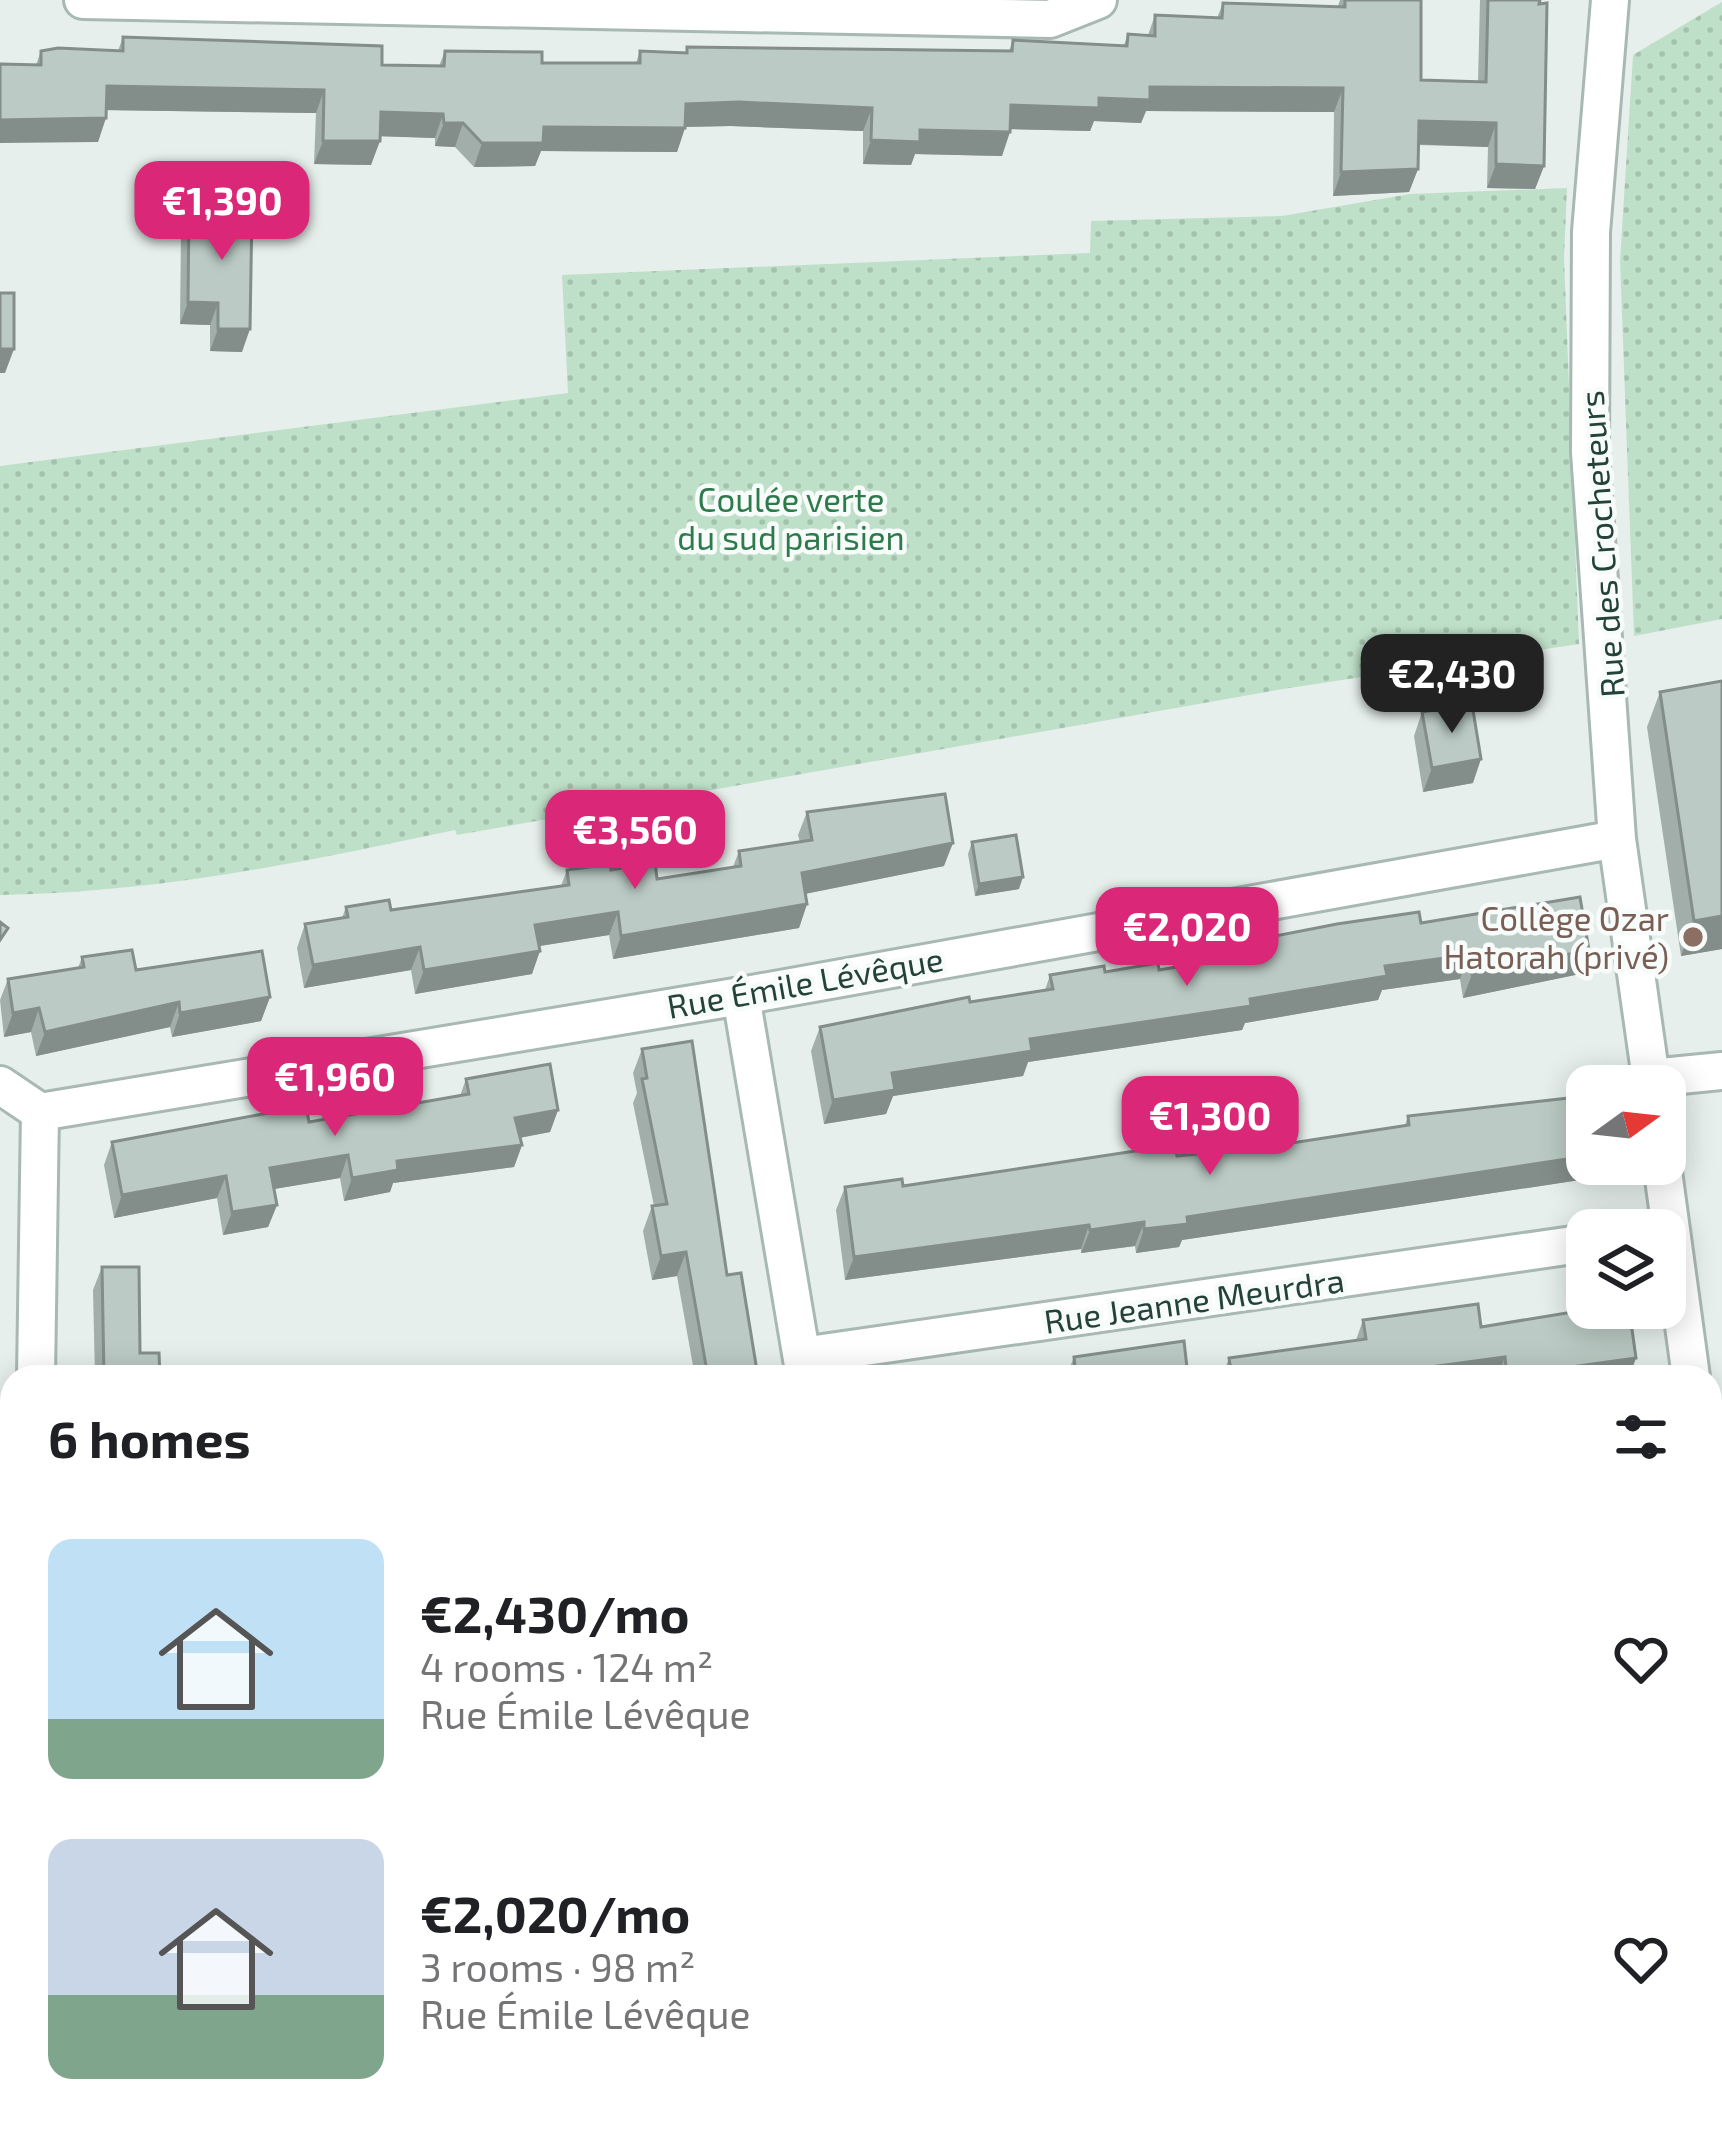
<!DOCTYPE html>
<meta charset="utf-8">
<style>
:root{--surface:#fff;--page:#f2f2f2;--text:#202124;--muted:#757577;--accent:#db2777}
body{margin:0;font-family:"Exo 2",sans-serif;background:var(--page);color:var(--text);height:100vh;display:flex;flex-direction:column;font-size:45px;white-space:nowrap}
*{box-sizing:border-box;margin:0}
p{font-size:39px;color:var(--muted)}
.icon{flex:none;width:66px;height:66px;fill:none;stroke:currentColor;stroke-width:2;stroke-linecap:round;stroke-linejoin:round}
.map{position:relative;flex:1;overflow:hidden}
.side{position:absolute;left:0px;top:1365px;width:1722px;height:771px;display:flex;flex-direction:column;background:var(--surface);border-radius:36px 36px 0 0;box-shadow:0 6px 30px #0003}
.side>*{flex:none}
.needle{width:78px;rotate:75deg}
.fabs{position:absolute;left:1566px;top:1065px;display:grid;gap:24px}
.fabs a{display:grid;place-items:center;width:120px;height:120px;border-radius:24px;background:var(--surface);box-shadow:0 6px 30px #0003;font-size:60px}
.price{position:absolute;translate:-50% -102px;padding:0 27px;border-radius:24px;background:var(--accent);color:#fff;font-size:39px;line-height:78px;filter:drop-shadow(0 3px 6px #0008)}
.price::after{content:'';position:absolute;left:50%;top:72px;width:36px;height:27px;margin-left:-18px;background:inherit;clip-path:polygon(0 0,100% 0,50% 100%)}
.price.active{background:#222;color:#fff}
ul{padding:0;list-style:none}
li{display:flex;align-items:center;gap:36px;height:300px;padding:0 48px}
li span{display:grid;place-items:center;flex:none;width:336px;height:240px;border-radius:24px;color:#555}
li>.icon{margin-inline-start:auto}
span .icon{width:144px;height:144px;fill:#fffc;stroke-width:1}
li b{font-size:51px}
h2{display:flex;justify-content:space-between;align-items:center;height:144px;padding:0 48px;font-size:51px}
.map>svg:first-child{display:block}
</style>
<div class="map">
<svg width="1722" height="2135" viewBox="0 0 1722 2135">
<defs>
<pattern id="cemetery-stones" width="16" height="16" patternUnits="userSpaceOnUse" patternTransform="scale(3)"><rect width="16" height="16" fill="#bfe0c8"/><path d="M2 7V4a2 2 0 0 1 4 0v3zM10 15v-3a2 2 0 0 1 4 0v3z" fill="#a4c1ad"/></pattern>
<pattern id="park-dots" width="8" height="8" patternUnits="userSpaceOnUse" patternTransform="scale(3)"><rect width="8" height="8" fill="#bfe0c8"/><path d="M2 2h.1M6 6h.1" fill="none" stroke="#a4c1ad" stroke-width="1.8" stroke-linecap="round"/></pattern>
</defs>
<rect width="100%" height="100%" fill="#e6efeb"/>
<path fill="url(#cemetery-stones)" d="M1061,2124h255l13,11h-278z"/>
<path fill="url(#park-dots)" d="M1722,2v617l-88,17 -14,-375 13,-206z
M1567,188l-3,69 15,387 -296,45 -826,146 -2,-5c-151,32 -300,63 -455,65v-429l568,-73 -6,-118 528,-22 1,-32 191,-5 128,-22z"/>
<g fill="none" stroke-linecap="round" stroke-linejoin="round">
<defs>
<path id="minor" d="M83,0l967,19 48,-19
M1610,0l-19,232 -1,220 27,387 35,247
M741,996l64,381
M1651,1078l71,-7
M0,1085l40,27 701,-116 876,-157
M1662,1164l29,213
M802,1356l785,-113
M36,1377l4,-265
M1710,1519l12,89
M0,1669l12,-2
M0,1738l12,-28
M1287,2124l13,11
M1379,2124l14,11
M1127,2125l12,10
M531,2135l10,-11"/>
</defs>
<use href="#minor" stroke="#a8b8b2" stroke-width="42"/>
<use href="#minor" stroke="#fff" stroke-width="36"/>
</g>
<path fill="#a1aea9" d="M1340,0h81v80l57,2 2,-82h60l4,166 -9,23 -48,-1 1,-41 -70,-2v24l-9,23 -76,4 1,-84 -188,-1 -5,12 -47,-2 -4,10 -80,-2 -8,27 -87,-2 -4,11 -48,-1v-33l-132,-5 -46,1 -8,25 -136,-1 -6,15 -61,1 -19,-20 -20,-1v-8l-55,-2 -9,29 -57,-1 2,-51 -209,-3 -9,32 -62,-77 5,-14h77l5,-14 259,28 57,1 6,-15 97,12h94l4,-12 45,2 2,-6 322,4 4,-11 111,5 4,-11 20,1 7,-20 62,3 6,-15 115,3z
M189,208l53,144 -32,-1v-26l-30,-1 1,-93z
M1660,692l62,257 -41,7 -34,-229z
M1422,712l51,71 -50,9 -9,-56z
M807,812l137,54 -139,28 2,10 -8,24 -186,31 -4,-24 -70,11 -7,28 -117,20 -4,-24 -107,18 -7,-40 8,-24 37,-6 4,-11 45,3 170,-24 6,-16h44l46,9 76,-12 6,-16 61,-9 -2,-7z
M972,842l47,47 -44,7 -7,-42z
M1421,923l168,27 -9,24 -117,24 -3,-19 -78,11 -4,10 -133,23 -3,7 -214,32 -5,14 -130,20 -7,18 -62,10 -13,-73 9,-24 225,-37 5,-15 109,-5 75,-12 5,-15z
M82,957l54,13 134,27 -9,24 -89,16 -2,-10 -134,29 -5,-24 -27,5 -4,-37 8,-21 70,-11z
M642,1049l85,226 31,102h-63l-18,-101 -25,4 -9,-49 9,-25h2l-21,-103 4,-10 -4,-20z
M466,1079l92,31 -8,22 -30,6 2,7 -8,22 -121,16 -3,9 -46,9 -4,-23 -66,11 3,16 -9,22 -45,8 -6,-37 -103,20 -10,-53 8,-23 197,-20 151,-26z
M1408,1116l179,48h23l-4,12 -424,64 -3,7 -43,6 -1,-7 -54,7v-4l-236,31 -9,-70 9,-23 58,-1 369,-40 133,-21z
M102,1267l38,86 20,24h-65l-2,-87z
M1363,1320l118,7 155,31 -7,19h-407l7,-19 127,-18z
M1074,1357l114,20h-122z
M12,1879v169l-2,-1 -10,21v-135l3,-7 -3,-1v-32z
M1718,2104l4,31h-64l-7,-1v-6l-18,2 -1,-6h78z
M1485,2124h56l1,11h-55z"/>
<path fill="#838d89" d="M107,86l217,4 -8,23 -217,-3z
M1150,87l193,1 -9,24 -188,-1 -5,12 -47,-2 -4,10 -88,-2 9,-24 88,-7z
M739,102l133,6 -9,23 -132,-5 -53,1 8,-23z
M381,112l62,2 -8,24 -63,-2z
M106,118l-8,24 -98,1v-23z
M1419,121l77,2 -8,24 -78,-3z
M444,123h19l-8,24 -20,-1z
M544,127l141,1 -8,24 -136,-1 -6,15 -61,1 8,-24z
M920,130l90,2 -8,24 -87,-2 -4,11 -48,-1 8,-24z
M323,141h57l-9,24 -57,-1z
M1496,164l48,2 -9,23 -48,-1z
M1418,169l-9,23 -76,4 8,-24z
M188,302l30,1 -8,22 -30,-1z
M218,329h32l-8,23 -32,-1z
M0,349h14l-9,24h-5z
M1481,759l-8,24 -50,9 9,-24z
M953,843l-9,23 -150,30 8,-23z
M1023,877l-4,12 -44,7 4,-12z
M807,904l-8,24 -186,31 8,-23z
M618,912l-9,23 -82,13 8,-23z
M1722,916v33l-41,7 13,-35z
M420,947l-9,23 -107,18 9,-23z
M1589,950l-9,24 -117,24 9,-24z
M540,951l-8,23 -117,20 9,-24z
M1468,955l-8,24 -78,11 -4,10 -133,23 -3,7 -214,32 -5,14 -130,20 -7,18 -62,10 9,-24 59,-27 138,-34 220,-40 135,-33z
M270,997l-9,24 -89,16 8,-24z
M179,1002l-9,25 -134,29 9,-24z
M39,1008l-8,24 -27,5 9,-24z
M558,1110l-8,22 -43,8 8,-22z
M522,1145l-8,22 -121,16 -3,9 -46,9 8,-23 45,-17z
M348,1155l-8,23 -78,13 8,-23z
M1587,1156v8h23l-4,12 -424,64 -3,7 -43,6 8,-24 43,-12z
M226,1176l-9,22 -103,20 8,-23z
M277,1205l-9,22 -45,8 9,-23z
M1144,1222l-9,24 -54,7 9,-23z
M1089,1225l-8,24 -236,31 9,-23z
M686,1252l-9,24 -25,4 9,-24z
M1505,1357l-8,20h-71l4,-10z
M1636,1358l-7,19h-83l3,-7z
M1715,2081h7v23l-12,1z
M447,2124h11l-9,11h-11z
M683,2124h11l-9,11h-11z
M1635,2124h18l-2,4 -18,2z
M1655,2124h6l-4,9 -6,1z"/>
<path fill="#bbcac4" stroke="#838d89" stroke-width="3" d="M1345,0h76v80l65,2 2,-82h52l-1,4 8,-1 -3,163 -48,-2v-41l-77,-2 -1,48 -77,3 2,-84 -193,-1v13l-51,-2v10l-88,-3 -1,27 -90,-2v12l-49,-2 1,-32 -133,-6 -53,2 -1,24 -141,-1 -1,16h-61l-19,-20h-19l-1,-9 -62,-2 -1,29h-57l1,-51 -217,-4 -1,32 -106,2v-56l41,1v-14l17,-3 65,3v-14l259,9v19l62,1 1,-15 97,1v11h98v-12l47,2v-6l325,4 1,-11 114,6 1,-12 27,2v-21l67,3 1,-15 122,4z
M189,208l63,2 -2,119h-32v-26l-30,-1z
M0,293h14v56h-14z
M1722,681v235l-28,5 -34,-229z
M1472,704l9,55 -49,9 -10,-56z
M945,794l8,49 -151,30 5,31 -186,32 -3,-24 -83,13 5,26 -116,19 -4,-23 -107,18 -8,-41 43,-7 -2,-10 43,-7 2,10 178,-25 -2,-15 43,-6 1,6 44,-8 2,17 84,-13 -2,-15 73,-11 -5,-28z
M1016,835l7,42 -44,7 -7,-42z
M1580,897l9,53 -117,24 -4,-19 -83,11 2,10 -137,23 1,7 -221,33 2,12 -140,22 3,17 -62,10 -13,-73 149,-30 1,5 83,-13 -3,-14 54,-9 1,6 53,-9 1,7 83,-14 -3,-13 98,-19 82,-12 2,11z
M0,922l8,6 -8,12z
M132,950l4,20 126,-19 8,46 -90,16 -1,-11 -134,30 -6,-24 -26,5 -5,-34 76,-12 -2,-10z
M692,1041l35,234 14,-2 17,104h-50l-22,-125 -25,4 -9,-50 15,-2 -25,-125 5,-1 -5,-29z
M550,1064l8,46 -43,8 7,27 -125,16 1,9 -46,8 -4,-23 -78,13 7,37 -45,7 -6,-36 -104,19 -10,-53 194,-36 3,16 160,-28 -3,-15z
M1587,1096v60l-400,61 1,7 -44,5v-7l-54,8 -1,-5 -235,32 -9,-70 57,-8 1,7 272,-41 2,11 95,-10 137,-21 -1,-9z
M102,1267h37l1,86h19l1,24h-56z
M1478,1304l3,23 116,-19h32l7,50 -87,12 1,7h-43l-2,-20 -75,10 1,10h-199l-3,-19 137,-19 -3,-19z
M1184,1341l4,36h-112l-2,-20z
M12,1879v24l-12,-5v-5z
M12,1906v131l-12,27v-131z
M1720,1949l2,17v115h-7l7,54h-52l-2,-11h42v-174z
M376,2124h71l-9,11h-72z
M612,2124h71l-9,11h-71z
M1496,2124h45l1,11h-44z"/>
<circle fill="#8d6e63" stroke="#f7fbf9" stroke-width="4.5" cx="1693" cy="937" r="12"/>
<g text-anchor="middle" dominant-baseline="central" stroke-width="9" stroke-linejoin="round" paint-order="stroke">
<g font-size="33" fill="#2d7a4b" stroke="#f7fbf9">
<text x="791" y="499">Coulée verte<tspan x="791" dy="38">du sud parisien</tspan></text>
</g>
<g font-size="33" fill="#24423a" stroke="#f7fbf9">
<text transform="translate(1601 544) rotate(-94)">Rue des Crocheteurs</text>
<text transform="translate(805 982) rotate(-10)">Rue Émile Lévêque</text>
<text transform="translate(1194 1300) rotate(-8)">Rue Jeanne Meurdra</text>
</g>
<g font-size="33" fill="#785e54" stroke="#f7fbf9" text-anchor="end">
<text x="1669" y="918">Collège Ozar<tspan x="1669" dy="38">Hatorah (privé)</tspan></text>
</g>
</g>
</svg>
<div class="fabs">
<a><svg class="needle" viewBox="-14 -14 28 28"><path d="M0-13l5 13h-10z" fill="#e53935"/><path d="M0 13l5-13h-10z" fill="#757577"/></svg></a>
<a><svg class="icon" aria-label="layers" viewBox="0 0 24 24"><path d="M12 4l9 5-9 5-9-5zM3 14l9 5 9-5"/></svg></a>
</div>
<b class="price" style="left:222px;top:263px">€1,390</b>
<b class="price active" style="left:1452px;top:736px">€2,430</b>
<b class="price" style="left:635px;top:892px">€3,560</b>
<b class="price" style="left:1187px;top:989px">€2,020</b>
<b class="price" style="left:335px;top:1139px">€1,960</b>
<b class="price" style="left:1210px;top:1178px">€1,300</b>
<section class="side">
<h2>6 homes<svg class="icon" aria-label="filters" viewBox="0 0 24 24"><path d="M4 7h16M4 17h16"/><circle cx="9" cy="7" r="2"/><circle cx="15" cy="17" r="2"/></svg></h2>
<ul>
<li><span style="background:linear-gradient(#bfe0f5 75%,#7fa58c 0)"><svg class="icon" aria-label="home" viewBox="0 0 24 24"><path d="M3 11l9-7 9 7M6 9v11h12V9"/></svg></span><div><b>€2,430/mo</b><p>4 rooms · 124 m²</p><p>Rue Émile Lévêque</p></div><svg class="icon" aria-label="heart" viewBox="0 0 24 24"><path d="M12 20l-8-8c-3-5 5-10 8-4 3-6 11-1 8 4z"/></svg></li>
<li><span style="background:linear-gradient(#c9d6e8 65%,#7fa58c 0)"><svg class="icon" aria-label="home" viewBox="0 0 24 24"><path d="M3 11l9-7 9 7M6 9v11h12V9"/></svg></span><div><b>€2,020/mo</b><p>3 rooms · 98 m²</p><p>Rue Émile Lévêque</p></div><svg class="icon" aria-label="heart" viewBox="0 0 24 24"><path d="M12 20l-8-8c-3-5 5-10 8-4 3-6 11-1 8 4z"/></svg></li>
</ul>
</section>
</div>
